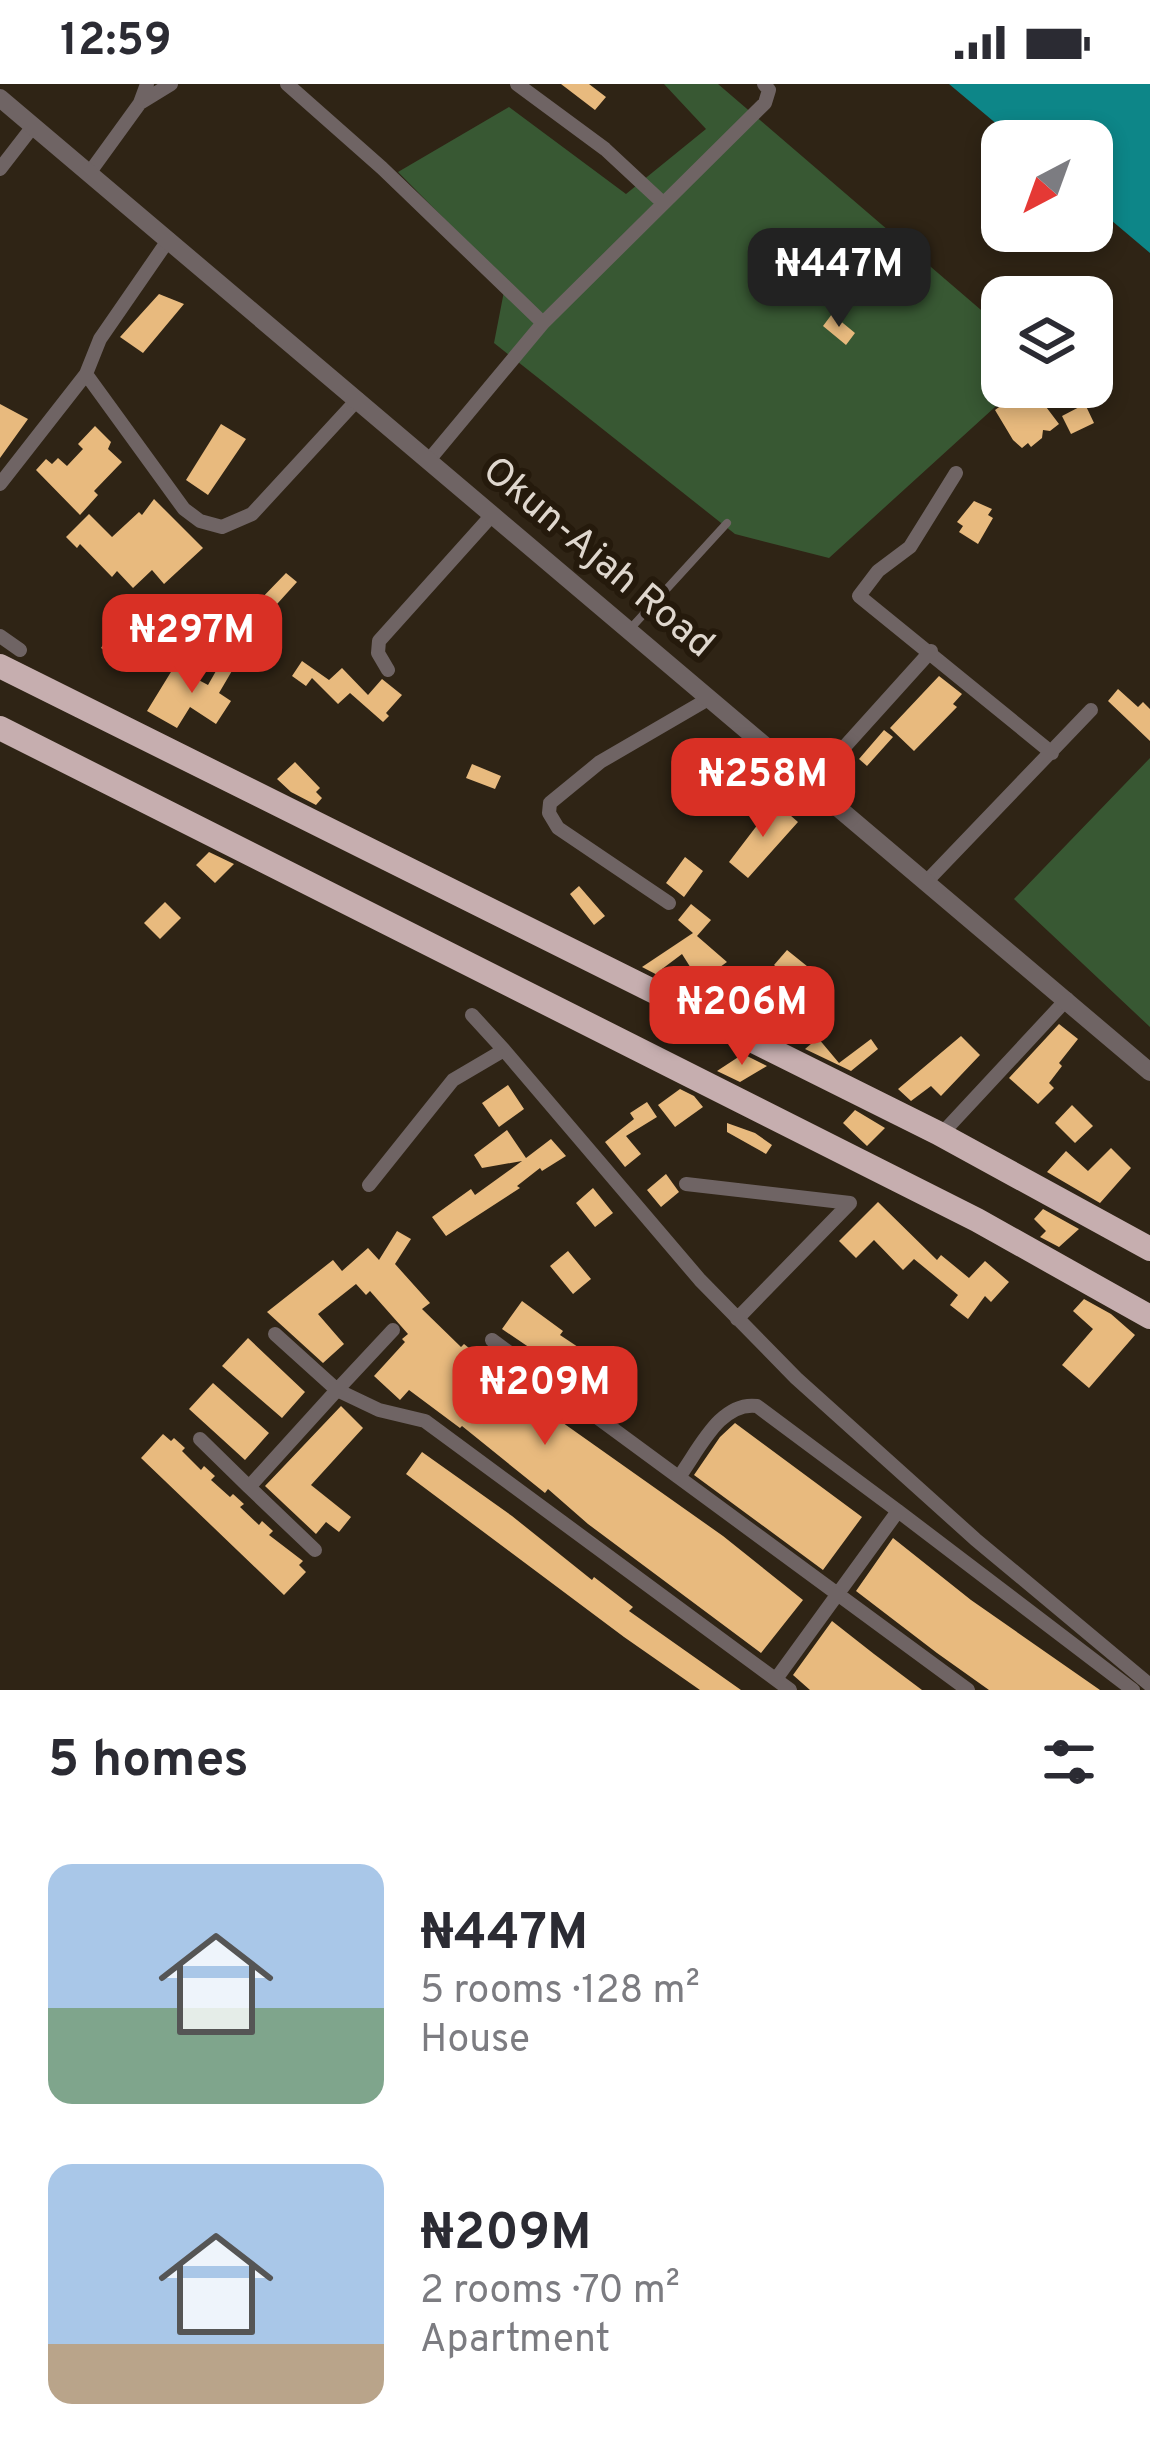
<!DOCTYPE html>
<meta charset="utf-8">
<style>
:root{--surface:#fff;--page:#f2f2f3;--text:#2b2b33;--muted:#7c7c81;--accent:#d93025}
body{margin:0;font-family:Overpass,sans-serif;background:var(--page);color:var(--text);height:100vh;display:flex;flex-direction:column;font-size:45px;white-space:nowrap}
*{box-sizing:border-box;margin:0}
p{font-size:39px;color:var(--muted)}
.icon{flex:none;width:66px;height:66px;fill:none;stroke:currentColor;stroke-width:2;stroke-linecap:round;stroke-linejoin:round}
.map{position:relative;height:1606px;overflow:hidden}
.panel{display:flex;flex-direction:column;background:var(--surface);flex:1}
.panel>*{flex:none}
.needle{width:78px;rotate:221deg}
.fabs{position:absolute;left:981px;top:36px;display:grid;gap:24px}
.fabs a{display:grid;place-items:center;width:132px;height:132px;border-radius:24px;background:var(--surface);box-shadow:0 6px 18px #0003;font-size:60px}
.price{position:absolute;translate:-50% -102px;padding:0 27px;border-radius:24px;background:var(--accent);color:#fff;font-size:39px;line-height:78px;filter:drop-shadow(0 3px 6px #0008)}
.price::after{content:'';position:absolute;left:50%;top:72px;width:36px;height:27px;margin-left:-18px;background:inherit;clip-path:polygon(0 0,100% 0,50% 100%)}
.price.selected{background:#222;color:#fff}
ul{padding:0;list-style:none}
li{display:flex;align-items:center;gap:36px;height:300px;padding:0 48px}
li span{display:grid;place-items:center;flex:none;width:336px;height:240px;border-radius:24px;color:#555}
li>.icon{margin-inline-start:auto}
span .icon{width:144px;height:144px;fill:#fffc;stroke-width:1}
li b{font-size:51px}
h2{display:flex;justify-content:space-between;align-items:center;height:144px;padding:0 48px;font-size:51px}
.status{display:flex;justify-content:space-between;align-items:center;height:84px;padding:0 60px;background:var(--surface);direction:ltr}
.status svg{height:33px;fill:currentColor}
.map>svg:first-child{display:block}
</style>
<div class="status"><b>12:59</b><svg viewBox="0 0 49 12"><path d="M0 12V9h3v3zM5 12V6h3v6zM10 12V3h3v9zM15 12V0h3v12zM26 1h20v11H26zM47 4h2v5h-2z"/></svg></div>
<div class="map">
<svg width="1150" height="1606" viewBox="0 0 1150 1606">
<rect width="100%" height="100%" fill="#2f2415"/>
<path fill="#385833" d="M664,0h54l284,244v59h15l-188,171 -94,-24 -241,-191 12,-62 -108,-109 111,-65 117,87 80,-65z
M1150,674v269l-136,-128z"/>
<path fill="#0d8688" d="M949,0h201v169l-58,-49v-63h-75z"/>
<path fill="#e8ba7e" d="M561,0h28l17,13 -11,13z
M159,210l25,10 -41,49 -23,-16z
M832,230l23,19 -9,12 -23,-19z
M1012,303h8l4,5 7,-5 28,37 -9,7 -7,-1 -1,8 -11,9 -3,-4 -6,5 -9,-8 -18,-30 7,-5 -5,-6z
M0,320l28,15 -28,39z
M1085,320l9,19 -23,11 -9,-18z
M221,340l25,15 -38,56 -22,-15z
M95,342l16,16 -3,7 14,13 -28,29 4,4 -18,20 -44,-45 10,-11 6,5 6,-6 9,8 16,-17 -5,-5z
M154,415l49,49 -39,36 -12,-14 -19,18 -16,-17 -5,6 -32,-33 -3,4 -11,-11 23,-23 23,23 27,-25 3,3z
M974,417l18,8 -4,6 5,3 -15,26 -19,-12 4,-6 -6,-4z
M286,489l11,9 -29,32 -11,-11z
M137,510l27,20 -10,15 -11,-8 -23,38 -19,-11z
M224,573l12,7 -17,29 12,8 -15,23 -26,-17 -13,21 -30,-17 27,-44 34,18z
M302,577l27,19 13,-12 26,27 14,-16 20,16 -16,18 3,3 -6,6 -33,-29 -12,11 -26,-26 -6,8 -14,-10z
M939,592l23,18 -9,10 4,3 -43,44 -24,-23z
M1118,605l20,18 5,-5 7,7v32l-42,-40z
M884,646l9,7 -26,29 -8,-7z
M295,678l25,26 -4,4 6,6 -6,7 -25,-13 -14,-13z
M472,680l29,12 -6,13 -29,-11z
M775,718l23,20 -50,56 -19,-16z
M209,768l25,12 -19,19 -19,-18z
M685,773l18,14 -19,26 -18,-14z
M579,802l26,30 -11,9 -24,-31z
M165,818l16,16 -21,21 -16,-16z
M691,820l20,16 -14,16 30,26 -39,28 -12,-6 18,-11 -12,-19 -20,15 7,12 -27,-14 51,-34 -15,-13z
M787,866l41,33 -13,15 -41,-33z
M1059,940l19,15 -19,24 3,3 -13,17 5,5 -16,16 -29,-26z
M961,952l19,19 -39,41 -10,-10 -20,15 -13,-12z
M818,954l21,25 32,-24 7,10 -27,22 -46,-22z
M743,970l24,12 -27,16 -23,-11z
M508,1001l16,24 -25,18 -17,-24z
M680,1005l14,7 9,11 -28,20 -17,-22z
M647,1018l10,15 -31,19 15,18 -16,13 -20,-25 29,-23 -4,-6z
M1072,1021l21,21 -18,17 -20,-20z
M855,1026l30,18 -18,18 -24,-23z
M727,1039l28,10 17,12 -6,9 -39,-22z
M507,1046l19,28 25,-19 15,17 -24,15 -2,-3 -23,18 3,2 -74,48 -14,-19 39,-28 4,6 47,-34 -40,7 -8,-13z
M1111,1064l20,20 -31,35 -53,-31 19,-21 22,20z
M666,1090l13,18 -18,15 -14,-17z
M593,1104l20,25 -18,14 -19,-24z
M878,1118l59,58 4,-5 28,23 16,-17 24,21 -18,20 -6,-6 -17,23 -18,-14 8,-10 -44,-36 -11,11 -29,-30 -18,18 -17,-17z
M1043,1125l36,20 -20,18 -19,-10 6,-6 -12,-12z
M397,1147l14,8 -16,25 35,39 -8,6 39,38 3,-3 85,69 174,123 80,64 -42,53 -173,-129 -40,-35 -3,4 -83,-67 -2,2 -51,-38 -9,10 -26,-24 31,-34 -3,-3 6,-5 -38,-43 -4,4 -10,-11 -38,30 26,30 -21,19 -56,-51 66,-52 9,11 26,-23 11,12z
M568,1167l23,28 -18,15 -23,-28z
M1084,1215l27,15 24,21 -46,53 -27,-23 31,-36 -20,-18z
M522,1217l41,30 -3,4 45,30 -16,23 -87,-59z
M248,1254l57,54 -23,26 -60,-52z
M213,1299l56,50 -24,27 -56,-51z
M341,1322l22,22 -52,57 40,32 -12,15 -13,-10 -10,12 -51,-48z
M735,1339l127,94 -39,53 -129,-95 26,-38z
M163,1350l8,7 3,-3 11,10 -3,3 19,19 3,-4 11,10 -4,4 19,17 3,-3 11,10 -4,3 19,18 3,-4 11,10 -4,4 34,26 -4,4 7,7 -22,23 -143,-137z
M422,1368l90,64 80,64 2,-3 39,30 -4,4 112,79h-41l-76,-53 -218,-163z
M893,1454l78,62 129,90h-111l-52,-37 -81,-62z
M832,1537l42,33 48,36h-112l-17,-15z"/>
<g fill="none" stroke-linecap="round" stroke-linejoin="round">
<path stroke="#6f6464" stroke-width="8" d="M630,545l97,-106"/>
<path stroke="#6f6464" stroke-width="14" d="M287,0l95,84 161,155
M517,0l88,65 58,54
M140,19l31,-19
M0,85l34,-44
M90,88l50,-69 7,-19
M86,290l98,135 16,12 22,6 30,-13 106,-115
M429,376l114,-137 222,-220 4,-13 -5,-6
M956,389l-46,74 -32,24 -19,25 193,157
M0,400l86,-110 14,-35 69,-100
M0,552l20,14
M388,586l-10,-17 1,-12 114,-127
M811,700l120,-133
M926,798l165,-172
M669,819l-111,-75 -9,-15 1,-10 50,-41 110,-64
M472,931l32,35
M948,1043l119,-128
M686,1100l164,19
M369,1101l84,-105 51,-30 196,230 96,98 179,161 175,146
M737,1235l113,-116
M275,1250l62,56 56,-60
M492,1256l476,350
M200,1355l49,48
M679,1393c20,-27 41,-76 78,-71l141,105
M315,1466l-66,-63 88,-97 42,20 46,11 365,269
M776,1595l122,-168 235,179"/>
<path stroke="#6f6464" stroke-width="18" d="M0,14l1150,974"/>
<path stroke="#c6aeaf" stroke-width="24" d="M0,582l938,467 212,116
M0,644l977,492 173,97"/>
</g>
<g text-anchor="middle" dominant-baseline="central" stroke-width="12" stroke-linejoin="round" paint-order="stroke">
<g font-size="39" fill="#dfd7ce" stroke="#251a0c">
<text transform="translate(597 475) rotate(40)">Okun-Ajah Road</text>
</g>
</g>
</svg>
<div class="fabs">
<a><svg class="needle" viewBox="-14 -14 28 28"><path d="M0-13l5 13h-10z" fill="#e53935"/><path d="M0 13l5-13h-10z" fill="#7c7c81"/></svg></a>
<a><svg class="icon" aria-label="layers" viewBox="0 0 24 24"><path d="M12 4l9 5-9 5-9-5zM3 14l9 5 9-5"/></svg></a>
</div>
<b class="price selected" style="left:839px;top:246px">₦447M</b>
<b class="price" style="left:192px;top:612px">₦297M</b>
<b class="price" style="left:763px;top:756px">₦258M</b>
<b class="price" style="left:742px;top:984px">₦206M</b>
<b class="price" style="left:545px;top:1364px">₦209M</b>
</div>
<section class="panel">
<h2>5 homes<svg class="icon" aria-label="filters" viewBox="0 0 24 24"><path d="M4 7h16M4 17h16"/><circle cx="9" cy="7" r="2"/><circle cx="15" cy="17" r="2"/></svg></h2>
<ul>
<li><span style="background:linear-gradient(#a9c7e8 60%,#7fa58c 0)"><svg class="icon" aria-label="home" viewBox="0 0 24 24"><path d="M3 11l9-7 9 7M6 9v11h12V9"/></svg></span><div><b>₦447M</b><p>5 rooms · 128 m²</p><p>House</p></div></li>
<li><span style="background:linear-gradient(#a9c7e8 75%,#b9a48a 0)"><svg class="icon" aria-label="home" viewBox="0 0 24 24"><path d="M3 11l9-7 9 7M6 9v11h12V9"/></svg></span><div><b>₦209M</b><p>2 rooms · 70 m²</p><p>Apartment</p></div></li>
</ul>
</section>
